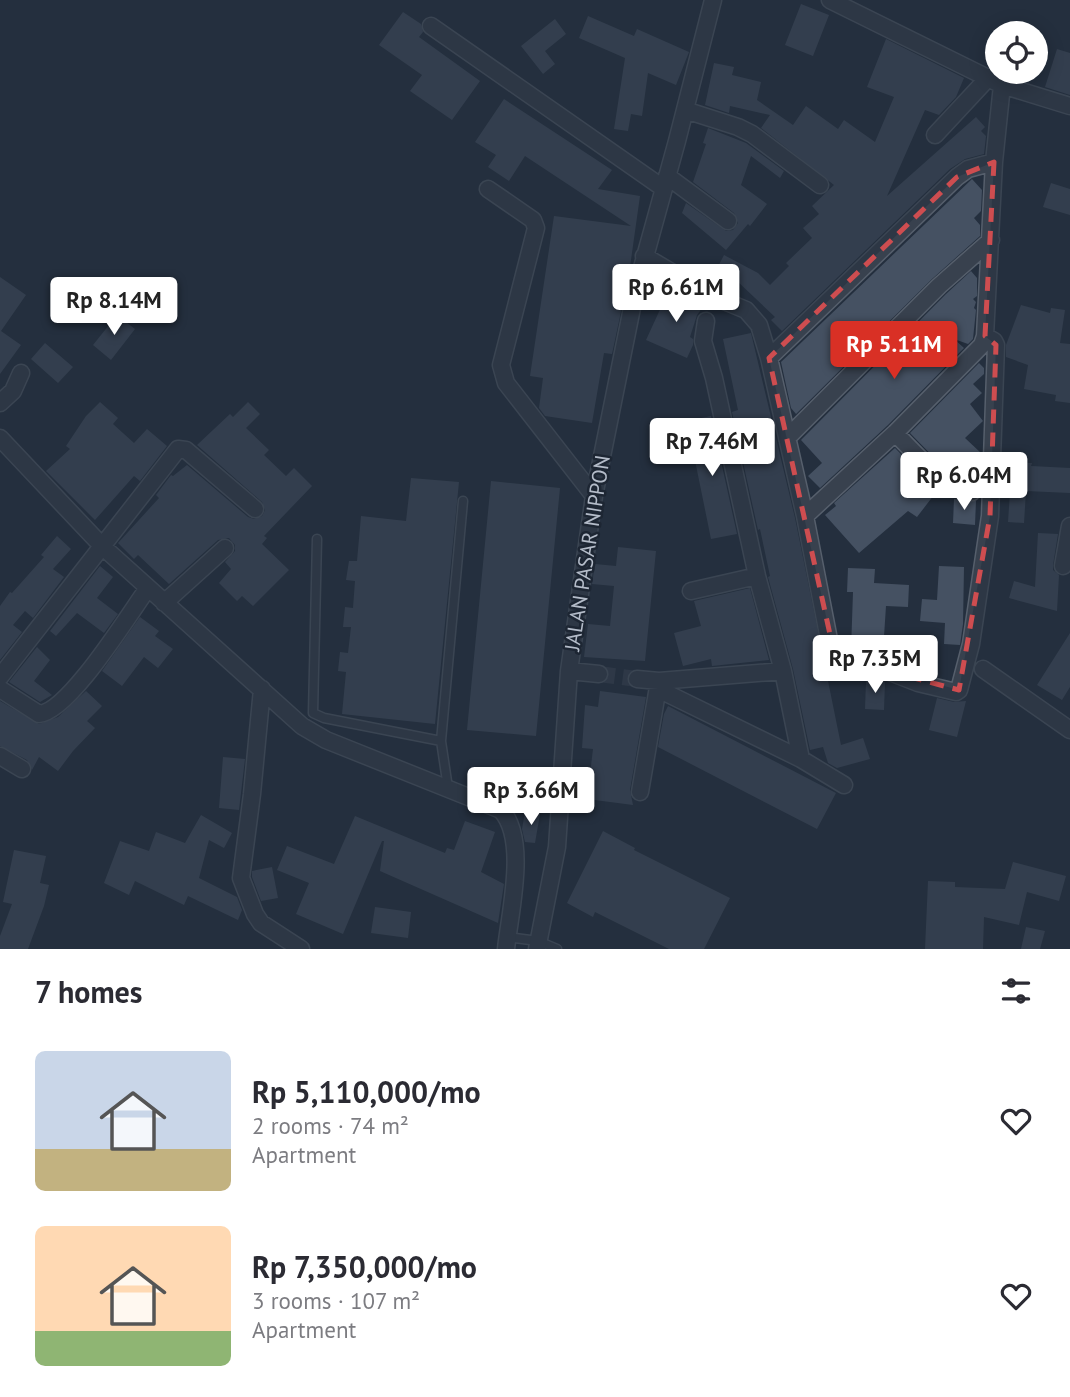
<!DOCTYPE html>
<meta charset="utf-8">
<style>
:root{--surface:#fff;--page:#f7f7f7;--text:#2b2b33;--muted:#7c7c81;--accent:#d93025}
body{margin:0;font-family:"PT Sans",sans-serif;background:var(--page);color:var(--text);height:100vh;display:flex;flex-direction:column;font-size:26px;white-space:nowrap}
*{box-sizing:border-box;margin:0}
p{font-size:23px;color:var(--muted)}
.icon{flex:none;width:38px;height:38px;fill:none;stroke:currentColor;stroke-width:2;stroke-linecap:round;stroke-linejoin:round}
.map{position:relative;height:949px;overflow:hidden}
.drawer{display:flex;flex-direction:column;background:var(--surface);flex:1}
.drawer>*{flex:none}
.buttons{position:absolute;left:985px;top:21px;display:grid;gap:14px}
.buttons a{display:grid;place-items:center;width:63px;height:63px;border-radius:50%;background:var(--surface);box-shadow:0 4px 18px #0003;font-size:35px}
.price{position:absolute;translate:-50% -60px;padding:0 16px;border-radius:7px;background:#fff;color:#222;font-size:23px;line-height:46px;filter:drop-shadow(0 2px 4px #0008)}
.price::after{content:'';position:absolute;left:50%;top:42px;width:21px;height:16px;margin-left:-10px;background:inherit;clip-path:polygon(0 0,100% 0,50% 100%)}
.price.current{background:var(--accent);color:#fff}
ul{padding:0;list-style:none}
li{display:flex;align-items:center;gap:21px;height:175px;padding:0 35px}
li span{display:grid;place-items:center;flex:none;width:196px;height:140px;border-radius:10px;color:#555}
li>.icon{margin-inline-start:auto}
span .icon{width:84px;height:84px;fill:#fffc;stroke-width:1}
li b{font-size:30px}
h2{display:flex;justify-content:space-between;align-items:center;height:84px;padding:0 35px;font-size:30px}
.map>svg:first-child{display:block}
</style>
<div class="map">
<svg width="1070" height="949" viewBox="0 0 1070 949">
<rect width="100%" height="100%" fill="#242f3e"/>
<path fill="#455162" d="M801,4l28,11 -16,41 -28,-11z
M403,12l18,12 2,8 -4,5 61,44 -28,39 -42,-29 12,-16 -43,-30z
M588,16l46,20 3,-7 52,23 -13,33 -28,-12 -6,43 -11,-2 -3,17 -14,-2 11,-71 -46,-20z
M555,19l11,15 -21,17 10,13 -12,10 -22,-28z
M886,39l78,39 -8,19 -17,18 -14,-5 -38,86 89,-79 9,10 -4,4 5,5 -2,18 -19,5 -15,10 -168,162 -11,-11 4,-3 -39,-37 -6,12 -18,-8 -1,-4 13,-25 34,18 12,12 19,-19 -3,-3 26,-25 -9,-10 16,-14 -7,-8 22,-21 -73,-57 9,-13 -40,-9 -1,7 -24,-8 9,-42 20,4 -2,8 29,7 -4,18 36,25 13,-19 32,23 6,-9 31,22 19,-45 -27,-10z
M1057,49l13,4v42l-25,-8z
M504,99l108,71 -14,19 42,7 -11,78 -17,80 -8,-1 -12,70 -47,-7 -6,-8 4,-30 -13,-2 24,-160 77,10 -106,-70 -16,25 -21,-14 8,-12 -21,-13z
M708,128l38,15 38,28 -4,7 -29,-22 -10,29 26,19 -17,22 -2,-2 -22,26 -44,-37 4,-10 40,28 7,-1 5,-7 -4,-10 -41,-31 13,-38 -3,-1z
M972,179l10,11 -1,21 -7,7 6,7v11l-48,43 -136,135 -5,-6 -10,-46z
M1051,183l19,6v26l-27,-8z
M971,271l6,7v18l-4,3 3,3 -2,6 2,2 -3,29 -5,5 -14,-5 10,9 -76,77 -68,63 -12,-12 14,-13 -21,-23 145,-146z
M0,277l26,18 -25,36 20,14 -21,29z
M74,286l15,12 -20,22 -14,-12z
M676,287l29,17 -8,11 -7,22 3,2v6l-6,13 -41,-18 17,-37 5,3z
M1021,305l29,8 1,-5 14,2 -5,33 10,1v59l-15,-2 1,-6 -32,-6 4,-24 -22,-8v-12z
M117,315l18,14 -24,31 -18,-15z
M751,333l44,185 46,227 22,-7 7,21 -33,9 -9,-5 -5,-16 -13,3 -17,-81 -25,-92 2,-1 -10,-47 -2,1 -26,-118 6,-2 -15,-71z
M45,343l28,24 -15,16 -27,-24z
M979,363l5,5v6l-11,10 9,9 -12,11 13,17 -18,17 16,15 -23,25 -3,-1v-12l-6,8 -39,-40z
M100,402l18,16 -5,6 21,19 13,-14 20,17 -27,35 -6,-5 -39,44 -49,-49 24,-22 -4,-3 20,-30z
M248,402l12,12 -14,14 23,22 -5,5 22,21 8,-8 18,18 -48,50 3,2 -5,6 27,26 -36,36 -11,-10 -5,5 -18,-18 12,-14 -6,-7 10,-11v-6l-6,-7 -11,2 -49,44 -31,-29 -4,4 -16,-16 41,-45 -3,-3 15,-20 2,1 14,-11 61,52 6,2 8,-3 3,-6 -3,-8 -65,-57 33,-31 3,3z
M711,416l26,118 -26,5 -24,-118z
M895,448l42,43 -20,26 -9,-6 -49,42 -34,-38 11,-9 -2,-3z
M1012,462l20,1 -1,3 39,2v25l-44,-2 -2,32 -16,-1z
M411,478l48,4 -24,242 -93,-10 4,-42 -8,-1 2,-19 8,1 3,-26h-8l2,-20 8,1 2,-27 -9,-1 3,-19h8l4,-45 45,5z
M491,481l69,7 -24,248 -69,-6z
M954,499l22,2 -1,24 -22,-2z
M1038,533l20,1 -5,31v5l6,5 -2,36 -48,-13 5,-17 21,6z
M57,536l14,13 -18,20 11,8 -31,41 -8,-7 -12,14 9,7 -22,28v-54l10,-14 2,1 32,-36 -3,-2z
M618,547l38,4 -11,110 -61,-4 4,-33 22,2 4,-40 -22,-2 3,-20 21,2z
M100,566l13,11 -16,21 21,16 -14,19 -27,-20 -21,23 -6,-5z
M939,566l25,1 -1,57 -3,21 -16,-1 1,-21 -25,-2 2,-22 15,1z
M848,568l27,1 -1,14 35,2 -1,22 -22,-1 -3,46 -32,-2 2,-58h-6z
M750,588l19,72 -57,6 -1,-7 -28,7 -9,-33 27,-7 -7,-25z
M140,617l19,14 -4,5 18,13 -15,19 -14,-11 -22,29 -20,-15z
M1070,633v54l-8,13 -25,-15z
M37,647l13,13 -16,21 18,14 -12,7 -31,-20z
M866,681l19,1 -1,28 -19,-1z
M86,691l16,15 -15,15 8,7 -22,23 -15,20 -19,-14 -7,13 -5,-10 -27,-14v-45l39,23 19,-7z
M600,691l46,6 -16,93 3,15 -46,-6 6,-50 -11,-1 3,-43 13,2z
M937,698l17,4 12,-1 -9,36 -28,-7z
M668,706l168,87 -19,36 -159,-82 6,-33z
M223,757l22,2 -6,51 -20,-2z
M525,812l15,2 -5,29 -10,-1 -3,-13z
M201,815l31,18 -8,15 -15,-8 -10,38 38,19 5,13 -4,10 -50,-24 -4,9 -49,-24 -6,14 -25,-12 16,-42 29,10 7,-19 29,11z
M355,816l90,37 2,-5 7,2 11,-29 30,11 -14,40 23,12 -6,39 -118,-52 4,-30h-2l-39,93 -47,-20 13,-31 -32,-13 10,-24 47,18z
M603,831l32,17 -1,2 96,48 -26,51h-35l-74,-37 -2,5 -26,-14z
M14,850l32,6 -6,27 9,2 -5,21 -16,43h-28v-13l12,-32 -9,-2z
M1013,862l53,14 -7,25 -32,-9 -8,33 -35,-8 -1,32h-58l3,-68 27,1v5l50,2z
M272,867l6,31 -17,3 -9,-24v-6z
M375,907l36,5 -3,26 -37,-5z
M1026,927l19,4 -5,18h-19z"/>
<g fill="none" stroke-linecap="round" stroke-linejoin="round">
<path stroke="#3a4453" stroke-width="16" stroke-dasharray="16 8" stroke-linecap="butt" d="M599,674l38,5"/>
<defs>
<path id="service" d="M317,539l-4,174 11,5 117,23
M448,788l-7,-47 22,-240
M507,937l31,4 19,8"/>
<path id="minor" d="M830,0l172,85 68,21
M431,26l232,162
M685,110l53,17 14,7 68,51
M935,135l54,-58
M667,176l61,45
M488,189l45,31 3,8 -35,137 5,18 88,113
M644,256l68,40 34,14 13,15 10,33 36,158 26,134 4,7 10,7 37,5 36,14 38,9 3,-2 12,-46 19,-128 6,-171 -2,-4 -9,-5
M769,358l188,-181 11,-8 26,-7
M0,403l13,-12 8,-18
M895,433l49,50 10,5 18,4
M0,438l103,109 199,179 24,14 175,70c27,29 9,101 5,139
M787,438l152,-152 52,-46
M805,516l90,-83 87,-88 3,-9 9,-174 8,-77
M1063,566l7,-40
M691,591l66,-15
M164,603l61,-55
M983,669l87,61
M569,671l30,3
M783,671l18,88
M0,677l178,-228 8,1 69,59
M637,679l22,2 124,-10 -26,-95 -43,-198 -11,-37 3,-20
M0,689l39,25c30,-2 90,-100 109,-126
M262,689l-10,105 -11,84 14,36 6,9 40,26
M658,689l143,70 43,26
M0,756l22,13
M640,792l19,-111
M537,949l20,-102 12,-176 25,-175 41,-203 42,-152 36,-141"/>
</defs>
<use href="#service" stroke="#565f6c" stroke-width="11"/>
<use href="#minor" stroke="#565f6c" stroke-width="19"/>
<use href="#service" stroke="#38414e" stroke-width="8"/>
<use href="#minor" stroke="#38414e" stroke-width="16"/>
</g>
<path d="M0 0H1070V949H0ZM994,162l-9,174 11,9 -6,171 -31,174 -124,-33 -66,-299 188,-181z" fill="#242f3e" fill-opacity=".55" fill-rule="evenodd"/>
<path fill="none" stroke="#ce4d50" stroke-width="5" stroke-dasharray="14 9" stroke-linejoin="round" d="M994,162l-9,174 11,9 -6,171 -31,174 -124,-33 -66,-299 188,-181z"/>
<g text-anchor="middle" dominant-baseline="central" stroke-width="5" stroke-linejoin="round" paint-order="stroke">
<g font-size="21" fill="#b4bcc9" stroke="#1d2633">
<text transform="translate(587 553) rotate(-81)">JALAN PASAR NIPPON</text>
</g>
</g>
</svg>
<div class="buttons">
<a><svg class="icon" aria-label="locate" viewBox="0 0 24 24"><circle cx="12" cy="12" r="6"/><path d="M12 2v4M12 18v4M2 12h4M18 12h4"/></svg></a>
</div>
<b class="price" style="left:676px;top:324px">Rp 6.61M</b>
<b class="price" style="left:114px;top:337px">Rp 8.14M</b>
<b class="price current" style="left:894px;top:381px">Rp 5.11M</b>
<b class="price" style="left:712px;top:478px">Rp 7.46M</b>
<b class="price" style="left:964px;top:512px">Rp 6.04M</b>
<b class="price" style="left:875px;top:695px">Rp 7.35M</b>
<b class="price" style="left:531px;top:827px">Rp 3.66M</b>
</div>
<section class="drawer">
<h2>7 homes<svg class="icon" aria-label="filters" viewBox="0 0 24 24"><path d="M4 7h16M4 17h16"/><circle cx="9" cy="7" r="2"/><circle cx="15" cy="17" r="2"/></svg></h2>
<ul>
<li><span style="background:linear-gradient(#c9d6e8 70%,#c2b280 0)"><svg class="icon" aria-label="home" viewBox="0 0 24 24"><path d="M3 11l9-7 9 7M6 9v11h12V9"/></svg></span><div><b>Rp 5,110,000/mo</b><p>2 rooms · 74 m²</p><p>Apartment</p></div><svg class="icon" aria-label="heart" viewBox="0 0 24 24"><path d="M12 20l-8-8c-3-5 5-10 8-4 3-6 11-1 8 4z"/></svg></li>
<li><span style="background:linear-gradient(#ffd9b3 75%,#8fb573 0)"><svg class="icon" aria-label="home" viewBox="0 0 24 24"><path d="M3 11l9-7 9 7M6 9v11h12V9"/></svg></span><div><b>Rp 7,350,000/mo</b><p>3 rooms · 107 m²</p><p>Apartment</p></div><svg class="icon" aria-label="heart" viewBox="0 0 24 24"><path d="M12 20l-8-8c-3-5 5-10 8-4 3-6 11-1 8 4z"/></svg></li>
</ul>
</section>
